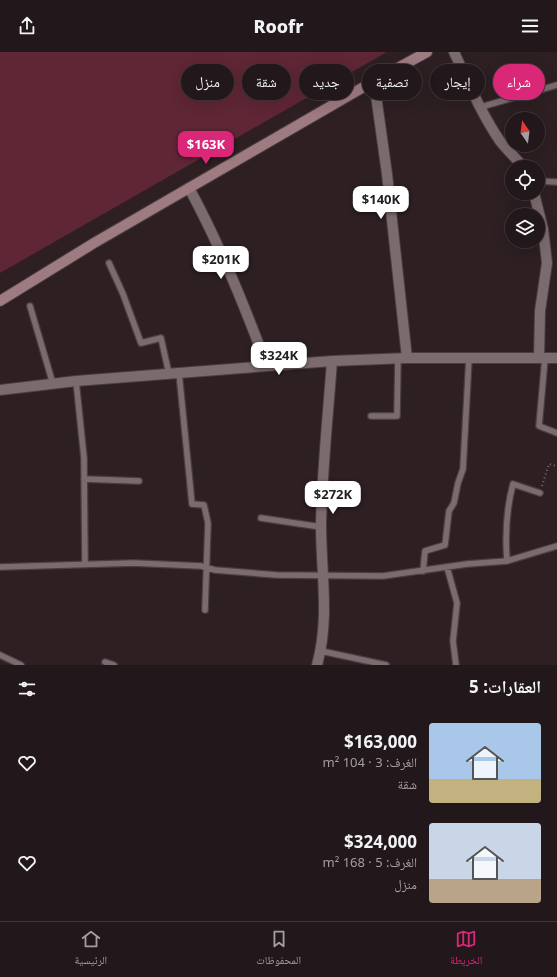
<!DOCTYPE html>
<html lang="ar">
<meta charset="utf-8">
<style>
:root{--surface:#22171a;--page:#2a2023;--text:#f1f3f6;--muted:#a29fa2;--line:#3f3639;--accent:#db2777}
body{margin:0;font-family:"Noto Sans","Noto Naskh Arabic",sans-serif;background:var(--page);color:var(--text);direction:rtl;height:100vh;display:flex;flex-direction:column;font-size:15px;white-space:nowrap}
*{box-sizing:border-box;margin:0}
p{font-size:13px;color:var(--muted)}
.icon{flex:none;width:22px;height:22px;fill:none;stroke:currentColor;stroke-width:2;stroke-linecap:round;stroke-linejoin:round}
.map{position:relative;height:613px;overflow:hidden;direction:ltr}
.sheet{display:flex;flex-direction:column;background:var(--surface);flex:1}
.sheet>*{flex:none}
.banner{position:absolute;left:12px;top:12px;width:533px;height:36px;direction:rtl;display:flex;gap:8px}
.needle{width:26px;rotate:346deg}
.fabs{position:absolute;left:505px;top:60px;display:grid;gap:8px}
.fabs a{display:grid;place-items:center;width:40px;height:40px;border-radius:50%;background:var(--surface);box-shadow:0 4px 16px #0002,0 0 0 1px var(--line);font-size:20px}
.price{position:absolute;translate:-50% -34px;padding:0 9px;border-radius:8px;background:#fff;color:#222;font-size:13px;line-height:26px;filter:drop-shadow(0 1px 2px #0008)}
.price::after{content:'';position:absolute;left:50%;top:24px;width:12px;height:9px;margin-left:-6px;background:inherit;clip-path:polygon(0 0,100% 0,50% 100%)}
.price.selected{background:var(--accent);color:#fff}
ul{padding:0;list-style:none}
li{display:flex;align-items:center;gap:12px;height:100px;padding:0 16px}
li span{display:grid;place-items:center;flex:none;width:112px;height:80px;border-radius:4px;color:#555}
li>.icon{margin-inline-start:auto}
span .icon{width:48px;height:48px;fill:#fffc;stroke-width:1}
li b{font-size:17px}
h2{display:flex;justify-content:space-between;align-items:center;height:48px;padding:0 16px;font-size:17px}
.tag{padding:0 14px;border-radius:18px;background:var(--surface);box-shadow:0 4px 16px #0002,0 0 0 1px var(--line);font-size:14px;line-height:36px}
.tag.selected{background:var(--accent);color:#fff}
header{display:flex;justify-content:space-between;align-items:center;height:52px;padding:0 16px;background:var(--surface);font-size:18px;font-weight:800}
.tabs{display:flex;justify-content:space-around;align-items:center;height:56px;border-top:1px solid var(--line);background:var(--surface);font-size:11px;color:var(--muted)}
.tabs a{display:grid;justify-items:center;gap:2px}
.tabs .selected{color:var(--accent)}
.map>svg:first-child{display:block}
</style>
<header><svg class="icon" aria-label="menu" viewBox="0 0 24 24"><path d="M4 6h16M4 12h16M4 18h16"/></svg>Roofr<svg class="icon" aria-label="share" viewBox="0 0 24 24"><path d="M12 15V3M7 8l5-5 5 5M5 13v7h14v-7"/></svg></header>
<div class="map">
<svg width="557" height="613" viewBox="0 0 557 613">
<rect width="100%" height="100%" fill="#2d1f22"/>
<path fill="#5f2635" d="M0,0h387l-387,221z"/>
<g fill="none" stroke-linecap="round" stroke-linejoin="round">
<defs>
<path id="lane" d="M481,55l76,-22
M538,129l19,1
M109,211l14,31 18,49 20,-5 8,36
M30,254l23,78
M545,306l-6,68 18,7
M179,321l13,131 12,1 4,18 -3,87
M76,329l8,77 1,106
M371,364h26l1,-58
M84,427l55,2
M261,466l60,9
M507,509c-2,-27 -1,-51 6,-77l27,9
M0,515l134,-4 67,3 14,4 62,5 106,1 84,-12 40,-3 50,-15
M447,515l10,36 -4,38 3,24
M423,519l2,-20 20,-6 4,-34 5,-8 4,-20 5,-14 6,-111
M321,599l65,14
M0,603l21,10
M105,610l9,3"/>
<path id="street" d="M454,0c14,30 27,61 46,89 7,9 16,17 23,26
M374,29l13,93 20,184
M189,136c31,57 55,117 78,178
M534,141l9,36 4,34 -7,48 -1,47
M0,338l76,-9 256,-20 75,-3h150
M317,613c13,-47 4,-92 4,-140 1,-54 7,-109 11,-164"/>
<path id="secondary" d="M0,249l94,-58 280,-162 53,-29"/>
</defs>
<use href="#lane" stroke="#493e40" stroke-width="8"/>
<use href="#street" stroke="#493e40" stroke-width="12"/>
<use href="#secondary" stroke="#493e40" stroke-width="12"/>
<path stroke="#7a6e70" stroke-width="2" stroke-dasharray="1 3" stroke-linecap="butt" d="M542,434l7,-22 8,2"/>
<use href="#lane" stroke="#7c6b6e" stroke-width="5.5"/>
<use href="#street" stroke="#7c6b6e" stroke-width="10"/>
<use href="#secondary" stroke="#9e7a81" stroke-width="10"/>
</g>
</svg>
<div class="fabs">
<a><svg class="needle" viewBox="-14 -14 28 28"><path d="M0-13l5 13h-10z" fill="#e53935"/><path d="M0 13l5-13h-10z" fill="#a29fa2"/></svg></a>
<a><svg class="icon" aria-label="locate" viewBox="0 0 24 24"><circle cx="12" cy="12" r="6"/><path d="M12 2v4M12 18v4M2 12h4M18 12h4"/></svg></a>
<a><svg class="icon" aria-label="layers" viewBox="0 0 24 24"><path d="M12 4l9 5-9 5-9-5zM3 14l9 5 9-5"/></svg></a>
</div>
<b class="price selected" style="left:206px;top:113px">$163K</b>
<b class="price" style="left:381px;top:168px">$140K</b>
<b class="price" style="left:221px;top:228px">$201K</b>
<b class="price" style="left:279px;top:324px">$324K</b>
<b class="price" style="left:333px;top:463px">$272K</b>
<div class="banner">
<a class="tag selected">شراء</a>
<a class="tag">إيجار</a>
<a class="tag">تصفية</a>
<a class="tag">جديد</a>
<a class="tag">شقة</a>
<a class="tag">منزل</a>
</div>
</div>
<section class="sheet">
<h2>العقارات: 5<svg class="icon" aria-label="filters" viewBox="0 0 24 24"><path d="M4 7h16M4 17h16"/><circle cx="9" cy="7" r="2"/><circle cx="15" cy="17" r="2"/></svg></h2>
<ul>
<li><span style="background:linear-gradient(#a9c7e8 70%,#c2b280 0)"><svg class="icon" aria-label="home" viewBox="0 0 24 24"><path d="M3 11l9-7 9 7M6 9v11h12V9"/></svg></span><div><b>$163,000</b><p>الغرف: 3 · 104 m²</p><p>شقة</p></div><svg class="icon" aria-label="heart" viewBox="0 0 24 24"><path d="M12 20l-8-8c-3-5 5-10 8-4 3-6 11-1 8 4z"/></svg></li>
<li><span style="background:linear-gradient(#c9d6e8 70%,#b9a48a 0)"><svg class="icon" aria-label="home" viewBox="0 0 24 24"><path d="M3 11l9-7 9 7M6 9v11h12V9"/></svg></span><div><b>$324,000</b><p>الغرف: 5 · 168 m²</p><p>منزل</p></div><svg class="icon" aria-label="heart" viewBox="0 0 24 24"><path d="M12 20l-8-8c-3-5 5-10 8-4 3-6 11-1 8 4z"/></svg></li>
</ul>
</section>
<nav class="tabs">
<a class="selected"><svg class="icon" aria-label="map" viewBox="0 0 24 24"><path d="M3 6l6-2 6 2 6-2v14l-6 2-6-2-6 2zM9 4v14M15 6v14"/></svg>الخريطة</a>
<a><svg class="icon" aria-label="saved" viewBox="0 0 24 24"><path d="M7 4h10v16l-5-4-5 4z"/></svg>المحفوظات</a>
<a><svg class="icon" aria-label="home" viewBox="0 0 24 24"><path d="M3 11l9-7 9 7M6 9v11h12V9"/></svg>الرئيسية</a>
</nav>
